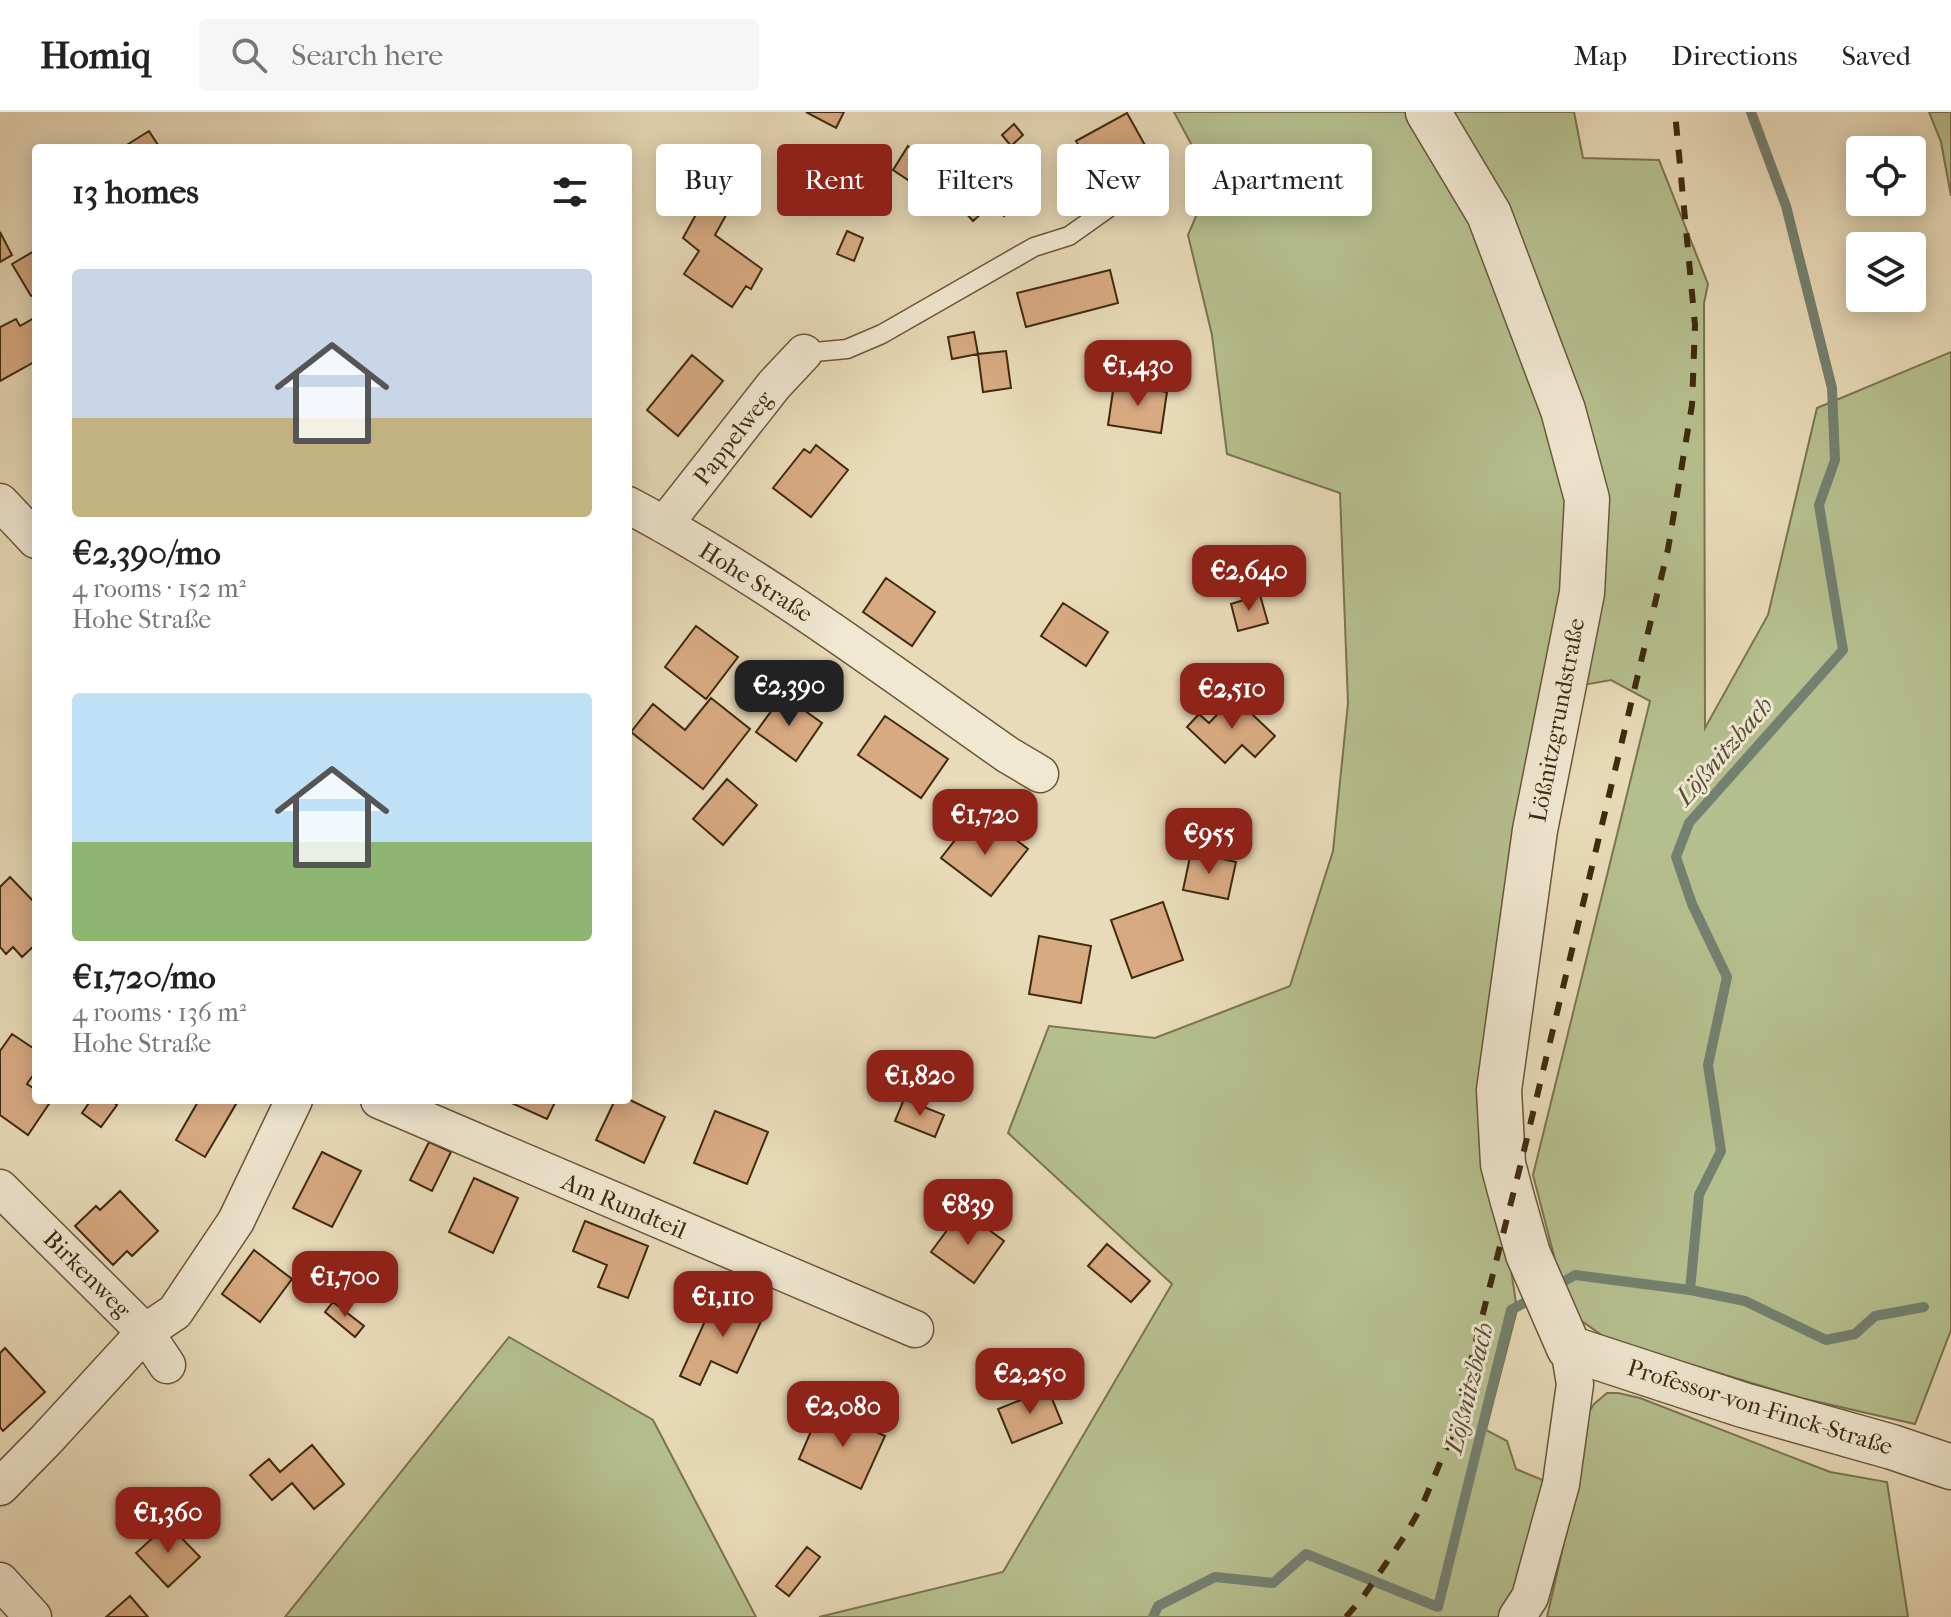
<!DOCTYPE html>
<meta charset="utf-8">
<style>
:root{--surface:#fff;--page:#f6f6f6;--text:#222;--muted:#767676;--line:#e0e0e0;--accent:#8f2418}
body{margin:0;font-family:"IM FELL French Canon",serif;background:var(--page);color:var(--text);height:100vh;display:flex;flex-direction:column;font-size:30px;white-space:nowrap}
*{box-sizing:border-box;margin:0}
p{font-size:26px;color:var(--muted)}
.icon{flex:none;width:44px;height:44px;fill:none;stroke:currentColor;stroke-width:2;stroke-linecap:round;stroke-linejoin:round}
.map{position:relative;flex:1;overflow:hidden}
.panel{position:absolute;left:32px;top:32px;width:600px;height:960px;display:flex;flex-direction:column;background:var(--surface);border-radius:8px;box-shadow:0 4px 20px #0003}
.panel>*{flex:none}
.hud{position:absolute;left:656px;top:32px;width:760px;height:72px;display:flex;gap:16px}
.fabs{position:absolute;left:1846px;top:24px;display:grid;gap:16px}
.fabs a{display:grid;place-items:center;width:80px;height:80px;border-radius:8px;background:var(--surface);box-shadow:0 4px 20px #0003;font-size:40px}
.price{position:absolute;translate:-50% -68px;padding:0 18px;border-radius:16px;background:var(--accent);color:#fff;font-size:26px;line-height:52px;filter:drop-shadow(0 2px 4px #0008)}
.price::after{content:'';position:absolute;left:50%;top:48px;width:24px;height:18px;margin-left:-12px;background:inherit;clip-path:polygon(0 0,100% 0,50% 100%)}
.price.selected{background:#222;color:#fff}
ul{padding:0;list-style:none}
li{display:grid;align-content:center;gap:16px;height:424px;padding:0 40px}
li span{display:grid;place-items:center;height:248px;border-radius:8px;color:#555}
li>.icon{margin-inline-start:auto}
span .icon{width:144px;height:144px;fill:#fffc;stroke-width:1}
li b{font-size:34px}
h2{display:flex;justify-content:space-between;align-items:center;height:96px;padding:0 40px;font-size:34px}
.chip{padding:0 28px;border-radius:8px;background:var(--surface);box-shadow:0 4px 20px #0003;font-size:28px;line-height:72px}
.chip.selected{background:var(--accent);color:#fff}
header{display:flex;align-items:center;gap:48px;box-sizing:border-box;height:112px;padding:0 40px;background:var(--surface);border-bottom:2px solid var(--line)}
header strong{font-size:38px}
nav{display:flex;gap:44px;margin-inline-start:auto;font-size:28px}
.search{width:560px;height:72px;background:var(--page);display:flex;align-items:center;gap:20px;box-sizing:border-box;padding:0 28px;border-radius:8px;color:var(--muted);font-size:30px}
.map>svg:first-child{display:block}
</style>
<header>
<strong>Homiq</strong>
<div class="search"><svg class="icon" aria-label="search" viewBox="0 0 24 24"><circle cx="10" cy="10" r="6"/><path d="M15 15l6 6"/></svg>Search here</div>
<nav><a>Map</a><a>Directions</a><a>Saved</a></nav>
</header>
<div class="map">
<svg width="1951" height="1505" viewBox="0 0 1951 1505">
<rect width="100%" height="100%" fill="#e9dbb9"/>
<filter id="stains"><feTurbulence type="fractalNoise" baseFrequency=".0025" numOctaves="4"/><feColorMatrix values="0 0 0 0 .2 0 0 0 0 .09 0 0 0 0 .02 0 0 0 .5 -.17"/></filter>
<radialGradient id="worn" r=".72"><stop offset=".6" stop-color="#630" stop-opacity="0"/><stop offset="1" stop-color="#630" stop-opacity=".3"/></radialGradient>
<path fill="#b6c08f" stroke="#7a754e" stroke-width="2" d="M1174,0h400l9,46 76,2 49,124 -4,19 1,425 63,-113 49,-207 134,-56v978l-36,94 -114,-26 -194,-59 -28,-20 -19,-40 -27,-104 117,-474 -39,-21 -68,12 -42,509 16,109 -31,120 21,11 9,28 34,14 -42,134h-689l184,-45 169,-288 -164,-151 41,-107 106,12 135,-52 43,-135 15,-148 -8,-210 -113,-39 -15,-119 -24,-100 23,-54z
M1929,0h22v84l-10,-54z
M509,1225l144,83 103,197h-471z
M1607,1281h11l22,5 190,74 57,10 21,135h-361l27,-118 12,-82 8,-13z"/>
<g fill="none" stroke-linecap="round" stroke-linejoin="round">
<path stroke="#748171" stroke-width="10" d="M1552,1176l23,-13 115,15 9,-95 22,-44 -13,-86 19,-88 -35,-73 -16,-47 13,-34 154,-173 -24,-145 16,-45 -3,-72 -46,-182 -35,-94
M1690,1178l55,11 81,39 29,-6 20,-18 49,-9
M1153,1505l5,-11 57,-29 58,6 33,-29 132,53 73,-297 24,-13"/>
</g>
<path fill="#d8aa82" stroke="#3f2a0e" stroke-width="2" d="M806,0h38l-8,16z
M1127,1l24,43 -50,29 -25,-44z
M1014,12l9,11 -12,11 -9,-11z
M149,19l11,17h-38z
M908,34l25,17 -16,23 -24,-16z
M933,51l18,12 -15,23 -19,-12z
M1014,53l21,24 -31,27 -21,-24z
M722,55l23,14 -30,54 47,34 -11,20 -5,-3 -14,21 -48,-33 15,-23 -16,-13z
M917,74l14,9 -7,11 -13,-9z
M978,74l15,17 -20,18 -15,-17z
M847,119l16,7 -9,23 -17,-7z
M0,120l12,23 -12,7z
M36,138v43l-5,3 -19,-32z
M1110,158l8,33 -92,24 -9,-34z
M36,205v44l-36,20v-54l16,-8 4,7z
M974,220l4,22 -26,5 -4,-22z
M1006,239l5,37 -28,4 -5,-38z
M692,243l31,26 -45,55 -31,-26z
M1114,272l53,8 -6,41 -53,-8z
M816,333l32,25 -37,47 -38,-29 31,-39 6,4z
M886,466l49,34 -23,34 -49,-34z
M1260,483l8,28 -30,8 -7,-27z
M1063,491l45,29 -22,34 -45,-30z
M696,514l42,31 -32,42 -41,-32z
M783,583l39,28 -26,38 -40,-29z
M1234,585l41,39 -20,21 -13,-12 -17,18 -38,-36 12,-13 10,9z
M711,586l39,31 -47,60 -72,-57 22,-28 32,26z
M885,604l63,43 -27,39 -63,-43z
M727,667l30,26 -34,40 -30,-26z
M993,710l35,27 -37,47 -50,-38 22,-28 15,11z
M1191,740l45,10 -8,37 -45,-9z
M10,765l26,27v40l-14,13 -9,-10 -7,7 -6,-7v-60z
M1163,790l20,58 -51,18 -21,-58z
M1039,824l52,10 -10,57 -52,-9z
M12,922l24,16v21l-9,13 9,6v10l15,1 -23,34 -28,-20v-64z
M628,987l37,18 -21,46 -48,-23 19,-40z
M904,987l40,16 -9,22 -40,-16z
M91,988h19l7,5 -16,22 -19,-14z
M199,988h30l7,4 -31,53 -29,-17z
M505,988h51l-9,19z
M715,999l53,21 -21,52 -53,-21z
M429,1030l22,10 -19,39 -22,-11z
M322,1040l39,19 -29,56 -39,-19z
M474,1066l44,20 -25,55 -44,-21z
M120,1079l38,40 -26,25 -5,-5 -14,14 -38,-39 21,-20 4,4z
M962,1098l42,31 -30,42 -43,-31z
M585,1109l63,25 -20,52 -30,-11 9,-22 -34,-14z
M1107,1132l43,37 -19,21 -43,-36z
M254,1138l38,29 -32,43 -38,-28z
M715,1187l18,7 3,-7 29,14 -28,60 -26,-12 -11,24 -20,-9z
M333,1190l31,24 -9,11 -30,-25z
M5,1236l40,44 -42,39 -3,-4v-74z
M1048,1277l14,34 -50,20 -14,-34z
M834,1300l51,24 -24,53 -62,-30 13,-30z
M312,1333l32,39 -30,25 -22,-26 -20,17 -22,-25 19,-16 11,13z
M168,1412l32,33 -32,30 -32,-34z
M807,1435l13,10 -31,39 -13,-10z
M130,1484l18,21h-42z"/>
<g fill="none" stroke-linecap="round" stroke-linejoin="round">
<defs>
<path id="service" d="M804,241l43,-4 35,-15 152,-87 35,-11 38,-27"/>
<path id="minor" d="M0,390l36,38
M628,393c134,71 256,163 380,250l32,19
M664,413l110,-140 30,-32
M379,988l536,229
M0,1076l145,144 22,33
M0,1375l46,-47 99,-108 30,-20 61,-91 58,-121
M0,1469l33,36
M1517,1505l13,-20 31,-113 14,-100 -6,-36"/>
<path id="tertiary" d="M1428,0l61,102 74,196 24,89 -5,94 -47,237 -36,260 4,74 9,34 16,56 41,94 174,57 149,42 59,20"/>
</defs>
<use href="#service" stroke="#6a5639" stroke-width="21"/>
<use href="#minor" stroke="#6a5639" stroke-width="39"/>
<use href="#tertiary" stroke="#6a5639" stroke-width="47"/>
<use href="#service" stroke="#f1e8d2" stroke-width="18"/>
<use href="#minor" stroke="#f1e8d2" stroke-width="36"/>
<use href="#tertiary" stroke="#f1e8d2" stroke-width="44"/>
<path stroke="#3f2a0e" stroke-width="6" stroke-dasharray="14 14" stroke-linecap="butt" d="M1346,1505l17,-20 41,-60 18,-31 31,-74 68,-269 147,-614 24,-144 3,-80 -20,-213"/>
</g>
<g text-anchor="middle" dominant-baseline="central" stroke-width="6" stroke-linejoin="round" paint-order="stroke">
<g font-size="24" fill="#3f2a0e" stroke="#f1e8d2">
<text transform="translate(733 326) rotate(-52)">Pappelweg</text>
<text transform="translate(756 470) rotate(32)">Hohe Straße</text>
<text transform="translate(1557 608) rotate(-79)">Lößnitzgrundstraße</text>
<text transform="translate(624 1094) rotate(23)">Am Rundteil</text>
<text transform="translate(87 1162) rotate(45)">Birkenweg</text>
<text transform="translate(1760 1295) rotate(17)">Professor-von-Finck-Straße</text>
</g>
<g font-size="26" font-style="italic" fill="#554e37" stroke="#f1e8d2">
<text transform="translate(1724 639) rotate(-49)">Lößnitzbach</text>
<text transform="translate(1469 1276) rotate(-76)">Lößnitzbach</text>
</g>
</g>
<rect width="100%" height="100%" filter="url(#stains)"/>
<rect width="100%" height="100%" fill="url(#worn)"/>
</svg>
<div class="fabs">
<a><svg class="icon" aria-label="locate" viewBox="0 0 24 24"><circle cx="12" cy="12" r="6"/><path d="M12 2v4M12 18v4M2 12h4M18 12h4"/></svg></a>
<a><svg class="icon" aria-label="layers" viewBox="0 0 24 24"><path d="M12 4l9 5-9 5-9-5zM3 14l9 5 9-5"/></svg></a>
</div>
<b class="price" style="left:1138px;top:296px">€1,430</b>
<b class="price" style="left:1249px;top:501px">€2,640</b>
<b class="price selected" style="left:789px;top:616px">€2,390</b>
<b class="price" style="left:1232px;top:619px">€2,510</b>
<b class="price" style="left:985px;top:745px">€1,720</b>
<b class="price" style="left:1209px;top:764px">€955</b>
<b class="price" style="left:920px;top:1006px">€1,820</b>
<b class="price" style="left:968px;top:1135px">€839</b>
<b class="price" style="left:345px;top:1207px">€1,700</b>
<b class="price" style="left:723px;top:1227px">€1,110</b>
<b class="price" style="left:1030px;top:1304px">€2,250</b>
<b class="price" style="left:843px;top:1337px">€2,080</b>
<b class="price" style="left:168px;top:1443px">€1,360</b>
<div class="hud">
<a class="chip">Buy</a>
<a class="chip selected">Rent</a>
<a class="chip">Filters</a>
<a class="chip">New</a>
<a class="chip">Apartment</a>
</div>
<section class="panel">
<h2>13 homes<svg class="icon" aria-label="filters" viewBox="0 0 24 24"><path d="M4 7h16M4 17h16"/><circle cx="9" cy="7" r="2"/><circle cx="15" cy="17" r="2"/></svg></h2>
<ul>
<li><span style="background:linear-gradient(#c9d6e8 60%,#c2b280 0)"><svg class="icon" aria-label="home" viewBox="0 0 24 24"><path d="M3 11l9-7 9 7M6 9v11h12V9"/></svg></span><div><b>€2,390/mo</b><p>4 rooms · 152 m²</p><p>Hohe Straße</p></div></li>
<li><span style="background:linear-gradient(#bfe0f5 60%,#8fb573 0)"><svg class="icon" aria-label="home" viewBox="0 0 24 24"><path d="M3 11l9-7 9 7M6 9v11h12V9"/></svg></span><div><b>€1,720/mo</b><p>4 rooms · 136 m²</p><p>Hohe Straße</p></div></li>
</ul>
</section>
</div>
